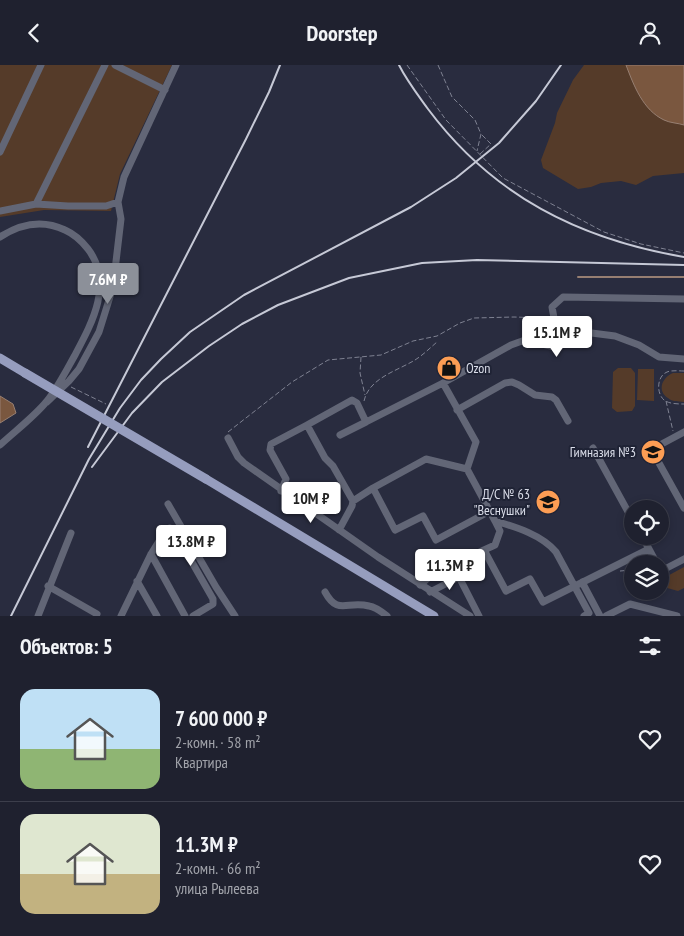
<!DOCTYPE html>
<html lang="ru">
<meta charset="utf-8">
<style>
:root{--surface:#1f212f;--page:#2c2e3b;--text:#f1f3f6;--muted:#a1a3aa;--line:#3c3e4b;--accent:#8c9099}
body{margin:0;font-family:"PT Sans Narrow",sans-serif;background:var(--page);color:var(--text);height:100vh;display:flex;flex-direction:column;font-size:19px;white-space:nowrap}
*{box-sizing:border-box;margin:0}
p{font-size:16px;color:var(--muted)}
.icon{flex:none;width:28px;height:28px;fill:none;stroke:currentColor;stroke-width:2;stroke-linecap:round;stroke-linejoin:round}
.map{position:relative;height:551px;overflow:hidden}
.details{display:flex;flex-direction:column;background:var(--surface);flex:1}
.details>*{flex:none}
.buttons{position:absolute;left:624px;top:435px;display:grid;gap:10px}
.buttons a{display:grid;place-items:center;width:45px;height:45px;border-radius:50%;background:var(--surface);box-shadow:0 2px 8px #0003,0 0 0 1px var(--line);font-size:25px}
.price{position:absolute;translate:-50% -42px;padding:0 11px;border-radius:5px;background:#fff;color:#222;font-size:16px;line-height:32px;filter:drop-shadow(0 1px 2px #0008)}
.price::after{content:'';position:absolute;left:50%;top:30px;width:15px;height:11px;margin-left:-8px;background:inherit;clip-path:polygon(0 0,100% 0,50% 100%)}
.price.active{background:var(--accent);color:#fff}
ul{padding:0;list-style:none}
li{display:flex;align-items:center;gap:15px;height:125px;padding:0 20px}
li+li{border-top:1px solid var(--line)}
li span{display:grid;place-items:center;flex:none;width:140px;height:100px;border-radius:15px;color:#555}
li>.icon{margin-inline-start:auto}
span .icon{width:60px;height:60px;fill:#fffc;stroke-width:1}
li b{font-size:21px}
h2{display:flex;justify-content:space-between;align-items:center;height:60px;padding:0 20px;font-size:21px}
header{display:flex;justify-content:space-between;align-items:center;height:65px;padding:0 20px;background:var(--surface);font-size:22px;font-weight:800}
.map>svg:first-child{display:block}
</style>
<header><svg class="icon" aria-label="back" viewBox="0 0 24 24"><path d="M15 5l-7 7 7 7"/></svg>Doorstep<svg class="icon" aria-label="person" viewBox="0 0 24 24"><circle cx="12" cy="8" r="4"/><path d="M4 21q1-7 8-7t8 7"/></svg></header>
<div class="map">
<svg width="684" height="551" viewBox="0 0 684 551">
<rect width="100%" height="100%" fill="#292c3f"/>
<path fill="#553b29" d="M0,0h172l-52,109 -9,37 -67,-1 -44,7z
M584,0h100v108l-31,3 -17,9 -15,-4 -20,2 -10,4 -13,2 -35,-21 -2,-8 14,-37 2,-10 16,-33z
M618,303h13l4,5v33l-3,5 -15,1 -5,-4 1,-36z
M638,304h16v32l-17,-1z
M673,308h11v29c-6,-1 -12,0 -16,-4 -12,-8 -5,-21 5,-25z
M684,502v21l-6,3 -18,-5v-6z"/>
<path fill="#7a573f" stroke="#977f72" d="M626,0h58v60c-6,-2 -14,-2 -20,-5 -21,-10 -30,-34 -38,-55z
M0,331l13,8 3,9 -16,10z"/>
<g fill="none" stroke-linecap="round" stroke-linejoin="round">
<path stroke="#977f72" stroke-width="2" d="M578,212h106"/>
<path stroke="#7f8292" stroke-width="1" stroke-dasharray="5 2.5" stroke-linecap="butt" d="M407,0l39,55 57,58 101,54 37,12 43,9
M438,0l14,32 23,23 6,14 -4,17
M480,89l11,-10 -9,-9
M361,292l-1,16 5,22
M684,306c-5,0 -12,-1 -17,1 -10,4 -11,21 -3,28 5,4 14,4 20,4
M71,322l35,17
M364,336c5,-23 33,-30 51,-41 8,-5 15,-12 22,-18
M666,336l7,30
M228,367l64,-50 36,-22 53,-5 32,-14 24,-5 23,-13 14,-5 40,-1 33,1
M620,506l12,-1"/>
<path stroke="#626676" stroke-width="7" d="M115,0l50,25
M0,87l41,-87
M36,139l69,-139
M0,146l36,-7 32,2h38l12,-4
M0,172c20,-13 42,-18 65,-7 9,4 16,10 23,19 26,34 4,74 -13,106 -9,16 -17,32 -28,46 -13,16 -32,30 -47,44
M568,265l-14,-12 -2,-11 11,-10 121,2
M568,265l47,6 24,9 20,12 25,2
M443,318l33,59 -9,27 28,52c21,6 47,14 61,31l33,61 -5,3
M47,337l22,-21 10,-12 20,-37 14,-45 8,-68 -3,-17 6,-25 52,-112
M457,345l48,-27 7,-1 7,3 16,10 17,2 4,3 12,21
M307,360l45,-25 5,3 9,19 77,-39 68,-38 14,-5 30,7 7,-2 6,-15
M684,367l-26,14 -4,3v5l30,54
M340,370l26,-13
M228,373l10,19 6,6 134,94 92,59
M593,383l39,71
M373,423l22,42 28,-14 13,24 54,-29
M281,426l5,-12 -16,-29 1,-6 36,-19 18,33 8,8 20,35 -1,5 -13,24
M353,436l20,-13 53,-29 41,10
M168,439l48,83 19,29
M642,471l15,28
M484,485l11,-5 5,-14 -5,-10
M151,489l34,62
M660,504l1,2 23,-12
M137,516l20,35
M582,517l18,34
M420,520l8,-7 56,-28 22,41 24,-12 13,23 106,-53
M48,521l49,28
M325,527c13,24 22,8 44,14 7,1 13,6 18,10
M430,527l29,-15 20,39
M38,551l33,-83
M121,551l30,-62 15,-24 4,-2 3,1 40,70v5l-20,12
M606,551l24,-12 47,12"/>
<path stroke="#969dbe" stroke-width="9" d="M0,293l25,15
M206,414l228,137"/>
<path stroke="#c6c9d6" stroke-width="2" d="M399,0c8,16 19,30 29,44 65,87 151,130 256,148
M88,382l158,-308 23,-47 11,-27
M92,402l40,-54 30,-31 47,-36 33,-22 36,-19 71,-27 73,-15 55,-3 207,5
M11,551l78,-157 31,-51 21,-28 20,-21 29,-27 54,-37 167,-88 45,-29 43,-35 37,-42 25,-36"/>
<path stroke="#969dbe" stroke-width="9" d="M25,308l181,106"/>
</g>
<defs>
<symbol id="shop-disc" viewBox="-11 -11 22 22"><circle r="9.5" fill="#fc9d54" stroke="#1f2335"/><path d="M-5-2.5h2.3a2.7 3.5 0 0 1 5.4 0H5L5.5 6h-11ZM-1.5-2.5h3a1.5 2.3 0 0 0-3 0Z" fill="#111"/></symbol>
<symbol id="school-disc" viewBox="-11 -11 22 22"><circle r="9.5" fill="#fc9d54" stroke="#1f2335"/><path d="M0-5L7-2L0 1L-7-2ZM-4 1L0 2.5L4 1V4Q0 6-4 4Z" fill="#111"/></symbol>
</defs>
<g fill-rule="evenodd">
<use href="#shop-disc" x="435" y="289" width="28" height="28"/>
<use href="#school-disc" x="639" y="373" width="28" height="28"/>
<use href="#school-disc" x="534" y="423" width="28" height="28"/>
</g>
<g text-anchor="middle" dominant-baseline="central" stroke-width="4" stroke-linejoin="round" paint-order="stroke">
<g font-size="14" fill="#dadde9" stroke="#1f2335" text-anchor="end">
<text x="466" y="303" text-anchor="start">Ozon</text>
<text x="636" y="387">Гимназия №3</text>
<text x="530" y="429">Д/С № 63<tspan x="530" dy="16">"Веснушки"</tspan></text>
</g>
</g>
</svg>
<div class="buttons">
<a><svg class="icon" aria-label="locate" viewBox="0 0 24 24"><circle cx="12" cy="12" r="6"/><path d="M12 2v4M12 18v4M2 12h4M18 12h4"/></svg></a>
<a><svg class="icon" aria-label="layers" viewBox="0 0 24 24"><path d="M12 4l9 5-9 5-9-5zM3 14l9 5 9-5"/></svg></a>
</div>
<b class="price active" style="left:108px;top:240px">7.6M ₽</b>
<b class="price" style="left:557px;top:293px">15.1M ₽</b>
<b class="price" style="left:311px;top:459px">10M ₽</b>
<b class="price" style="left:191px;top:502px">13.8M ₽</b>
<b class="price" style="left:450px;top:526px">11.3M ₽</b>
</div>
<section class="details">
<h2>Объектов: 5<svg class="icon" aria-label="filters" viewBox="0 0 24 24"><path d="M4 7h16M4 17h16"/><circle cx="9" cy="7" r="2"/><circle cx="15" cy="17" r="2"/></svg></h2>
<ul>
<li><span style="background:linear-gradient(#bfe0f5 60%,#8fb573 0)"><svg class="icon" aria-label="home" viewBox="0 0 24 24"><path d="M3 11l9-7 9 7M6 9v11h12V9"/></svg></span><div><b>7 600 000 ₽</b><p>2-комн. · 58 m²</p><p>Квартира</p></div><svg class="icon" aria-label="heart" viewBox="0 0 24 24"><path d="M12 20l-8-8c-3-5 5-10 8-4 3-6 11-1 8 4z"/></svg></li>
<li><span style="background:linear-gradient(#dfe7d0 60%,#c2b280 0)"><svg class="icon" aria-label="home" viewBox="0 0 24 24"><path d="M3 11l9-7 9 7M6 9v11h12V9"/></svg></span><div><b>11.3M ₽</b><p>2-комн. · 66 m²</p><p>улица Рылеева</p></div><svg class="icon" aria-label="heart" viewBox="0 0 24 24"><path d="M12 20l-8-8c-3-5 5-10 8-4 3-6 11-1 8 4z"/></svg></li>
</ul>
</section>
